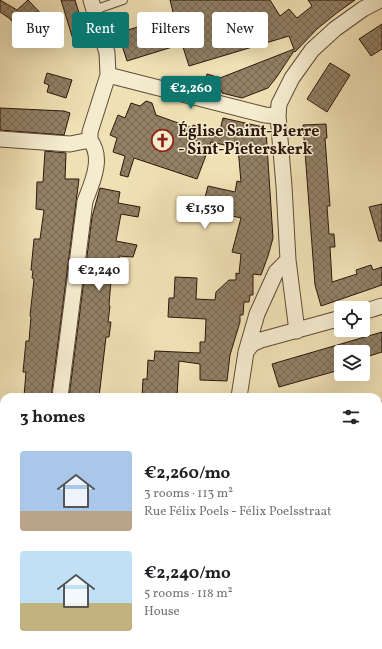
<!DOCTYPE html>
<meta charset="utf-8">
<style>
:root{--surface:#fff;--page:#f6f6f6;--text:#202124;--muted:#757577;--accent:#0f766e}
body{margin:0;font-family:Vollkorn,serif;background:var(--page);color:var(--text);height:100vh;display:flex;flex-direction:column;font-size:15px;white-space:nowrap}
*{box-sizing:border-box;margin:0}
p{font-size:13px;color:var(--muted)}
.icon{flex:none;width:22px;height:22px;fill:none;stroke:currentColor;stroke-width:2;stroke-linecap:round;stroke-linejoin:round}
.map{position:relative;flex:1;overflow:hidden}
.sheet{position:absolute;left:0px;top:393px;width:382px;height:256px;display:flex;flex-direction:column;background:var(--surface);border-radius:12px 12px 0 0;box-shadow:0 4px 16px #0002}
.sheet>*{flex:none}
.banner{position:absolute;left:12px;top:12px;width:358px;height:36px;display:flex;gap:8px}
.controls{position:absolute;left:334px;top:301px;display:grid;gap:8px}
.controls a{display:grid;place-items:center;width:36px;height:36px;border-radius:4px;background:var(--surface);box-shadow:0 4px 16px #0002;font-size:20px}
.price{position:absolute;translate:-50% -34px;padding:0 9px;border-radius:4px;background:#fff;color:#222;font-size:13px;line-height:26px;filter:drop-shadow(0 1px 2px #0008)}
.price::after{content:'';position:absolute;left:50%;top:24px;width:12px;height:9px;margin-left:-6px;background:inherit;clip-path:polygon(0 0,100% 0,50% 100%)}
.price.selected{background:var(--accent);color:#fff}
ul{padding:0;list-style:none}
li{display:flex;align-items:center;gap:12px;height:100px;padding:0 20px}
li span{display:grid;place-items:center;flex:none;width:112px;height:80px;border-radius:4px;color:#555}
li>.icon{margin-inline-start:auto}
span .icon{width:48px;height:48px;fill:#fffc;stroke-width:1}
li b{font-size:17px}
h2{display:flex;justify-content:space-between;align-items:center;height:48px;padding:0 20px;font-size:17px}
.chip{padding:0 14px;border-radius:4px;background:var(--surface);box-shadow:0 4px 16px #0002;font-size:14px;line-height:36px}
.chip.selected{background:var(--accent);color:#fff}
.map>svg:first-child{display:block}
</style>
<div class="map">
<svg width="382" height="649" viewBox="0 0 382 649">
<defs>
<pattern id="grass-dots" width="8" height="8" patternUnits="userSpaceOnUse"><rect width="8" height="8" fill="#cfbf99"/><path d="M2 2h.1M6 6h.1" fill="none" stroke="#b2a383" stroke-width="1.8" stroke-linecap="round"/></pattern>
<pattern id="water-ripples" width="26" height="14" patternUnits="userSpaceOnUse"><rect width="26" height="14" fill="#ad9c7c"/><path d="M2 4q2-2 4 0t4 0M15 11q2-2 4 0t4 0" fill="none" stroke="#8d7e64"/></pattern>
<pattern id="building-cross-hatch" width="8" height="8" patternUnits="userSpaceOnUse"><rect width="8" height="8" fill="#928065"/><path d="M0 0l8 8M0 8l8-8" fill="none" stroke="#776852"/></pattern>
</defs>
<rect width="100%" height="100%" fill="#f0e1b5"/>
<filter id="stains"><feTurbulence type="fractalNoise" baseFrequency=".005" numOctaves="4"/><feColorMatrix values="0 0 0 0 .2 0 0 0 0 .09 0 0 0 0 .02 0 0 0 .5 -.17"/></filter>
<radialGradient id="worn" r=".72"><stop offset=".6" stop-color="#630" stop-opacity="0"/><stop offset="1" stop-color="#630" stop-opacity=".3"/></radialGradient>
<path fill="url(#grass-dots)" stroke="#7e6b54" d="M0,539l4,1v105h288l1,4h-293z"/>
<path fill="#cfbf99" stroke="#7e6b54" d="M378,401h4v88h-4z
M378,550h4v40l-4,1z"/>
<path fill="url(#water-ripples)" stroke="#796750" d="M4,627v18h42v4h-43l-2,-12z"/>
<path fill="url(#building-cross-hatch)" stroke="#2c170e" d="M0,0l17,10 11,-10 19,20 -19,18 -19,-20 -9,-6z
M61,0h14l13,42 -13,4z
M170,0h100l10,16 9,-7 8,9 15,-12 -4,-6h47l-17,12 -21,17 -22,23 -1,-1 -18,27 -8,10 -26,10 -20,-5v-2l-18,-4 3,-13 13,4 74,-29 -5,-13 -100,30 -7,-22 -55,17 -9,-28 56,-17z
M382,24v25l-11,7 -12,-17z
M330,63l20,12 -23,37 -20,-13z
M47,73l25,7 -6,18 -19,-6 2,-7 -5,-2z
M146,101l6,2 4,12 36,13 1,-3 26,9 4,-16 40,9 3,3 7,108 -5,18 -7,19 -8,-1v21h-3l-1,7h-5l-1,13h-3v7l-10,33 -3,26 -27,-1v-16l-21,-3 -2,36h-35l1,-18h4l1,-19 6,1 1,-10 45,2v-11h5l1,-23 -38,-2 1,-19h5l1,-21 22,1 -1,21 19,1 1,-8 13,-12h7v-7l3,1 2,-20 -9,-2 9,-34 -39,-9 6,-23 27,6 2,-11 4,1 -3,-34 -27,-6 -14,37 -63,-21 -6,19 -8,-2 5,-19 -12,-4 4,-14 -7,-3 8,-20 7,3 6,-15 9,3z
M0,108l64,3 6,2 -6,22 -64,-5z
M326,124l1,14h-2l5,68h-3l2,28h5l1,13h-5l2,35 25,-8 -1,-4 15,-5 2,5 9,-3v18l-61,21 -6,-21 -12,-160z
M45,151l21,2 -1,26h14l-28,218h-23l-4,-1 2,-24h-3l3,-31h3l2,-24 -1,-1 4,-37 -2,-1 1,-7 -2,-1 3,-31h6l4,-29 -8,-1 1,-27h6z
M100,188l20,4 -2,11 22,4 -2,10 -17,-3 -5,27 21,4 -4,12 -14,-1 -2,24h-6l-2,25 1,1 -2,16h3l-2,15h-3l-7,60h-30l23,-180z
M382,204v37h-3l-10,-34z
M382,332v20l-19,6v-6h-22v15l-6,1 1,3 -57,16 -7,-23z"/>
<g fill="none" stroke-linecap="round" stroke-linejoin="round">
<defs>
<path id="service" d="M94,10l29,-10"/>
<path id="minor" d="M108,75l157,40 13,1
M0,139l70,5 20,-4
M90,140v-8l18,-57 -1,-22 -16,-53
M363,312l19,-6
M297,331l-9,-71 -4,-74 -6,-70 1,-12 13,-26 20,-28 23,-21 28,-20 17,-9
M246,352l6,-8 9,-4 80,-22
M60,397l25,-196c7,-18 19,-43 5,-61
M239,397l7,-45 11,-38 19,-42 12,-12
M0,531h4
M304,645v4"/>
</defs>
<use href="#service" stroke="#5d4a38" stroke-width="10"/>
<use href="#minor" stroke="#5d4a38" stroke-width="17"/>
<use href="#service" stroke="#f5eccf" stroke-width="8"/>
<use href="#minor" stroke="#f5eccf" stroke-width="15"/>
</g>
<defs>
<symbol id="church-ring" viewBox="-11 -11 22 22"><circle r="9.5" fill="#f5eccf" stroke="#8f2418" stroke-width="1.5"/><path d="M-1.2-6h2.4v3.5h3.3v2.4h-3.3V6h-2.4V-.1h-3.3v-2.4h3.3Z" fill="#8f2418"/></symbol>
</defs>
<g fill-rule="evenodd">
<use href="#church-ring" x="150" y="128" width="25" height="25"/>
</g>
<g text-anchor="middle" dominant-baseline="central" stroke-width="3" stroke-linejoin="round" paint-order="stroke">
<g font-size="16" font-weight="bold" fill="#2c170e" stroke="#f5eccf" text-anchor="start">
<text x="178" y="132">Église Saint-Pierre<tspan x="178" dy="18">- Sint-Pieterskerk</tspan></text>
</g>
</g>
<rect width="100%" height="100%" filter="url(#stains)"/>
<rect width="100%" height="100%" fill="url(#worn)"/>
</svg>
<div class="controls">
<a><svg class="icon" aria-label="locate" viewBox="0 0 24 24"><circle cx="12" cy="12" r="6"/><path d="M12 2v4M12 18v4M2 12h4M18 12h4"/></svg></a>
<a><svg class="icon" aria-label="layers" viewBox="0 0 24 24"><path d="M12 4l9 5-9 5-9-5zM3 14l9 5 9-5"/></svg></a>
</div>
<b class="price selected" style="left:191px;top:110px">€2,260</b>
<b class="price" style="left:205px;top:230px">€1,530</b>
<b class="price" style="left:99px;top:292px">€2,240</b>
<div class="banner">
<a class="chip">Buy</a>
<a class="chip selected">Rent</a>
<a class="chip">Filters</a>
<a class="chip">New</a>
</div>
<section class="sheet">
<h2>3 homes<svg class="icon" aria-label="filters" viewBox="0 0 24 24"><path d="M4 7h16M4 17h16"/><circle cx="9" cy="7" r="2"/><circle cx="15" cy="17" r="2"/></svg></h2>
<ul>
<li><span style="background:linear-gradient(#a9c7e8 75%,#b9a48a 0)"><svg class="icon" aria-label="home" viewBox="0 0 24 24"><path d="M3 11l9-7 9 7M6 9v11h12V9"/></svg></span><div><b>€2,260/mo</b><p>3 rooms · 113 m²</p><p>Rue Félix Poels - Félix Poelsstraat</p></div></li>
<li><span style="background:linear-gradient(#bfe0f5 65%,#c2b280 0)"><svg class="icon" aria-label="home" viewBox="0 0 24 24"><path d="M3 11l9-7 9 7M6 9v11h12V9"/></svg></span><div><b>€2,240/mo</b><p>5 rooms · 118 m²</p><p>House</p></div></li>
</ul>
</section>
</div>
